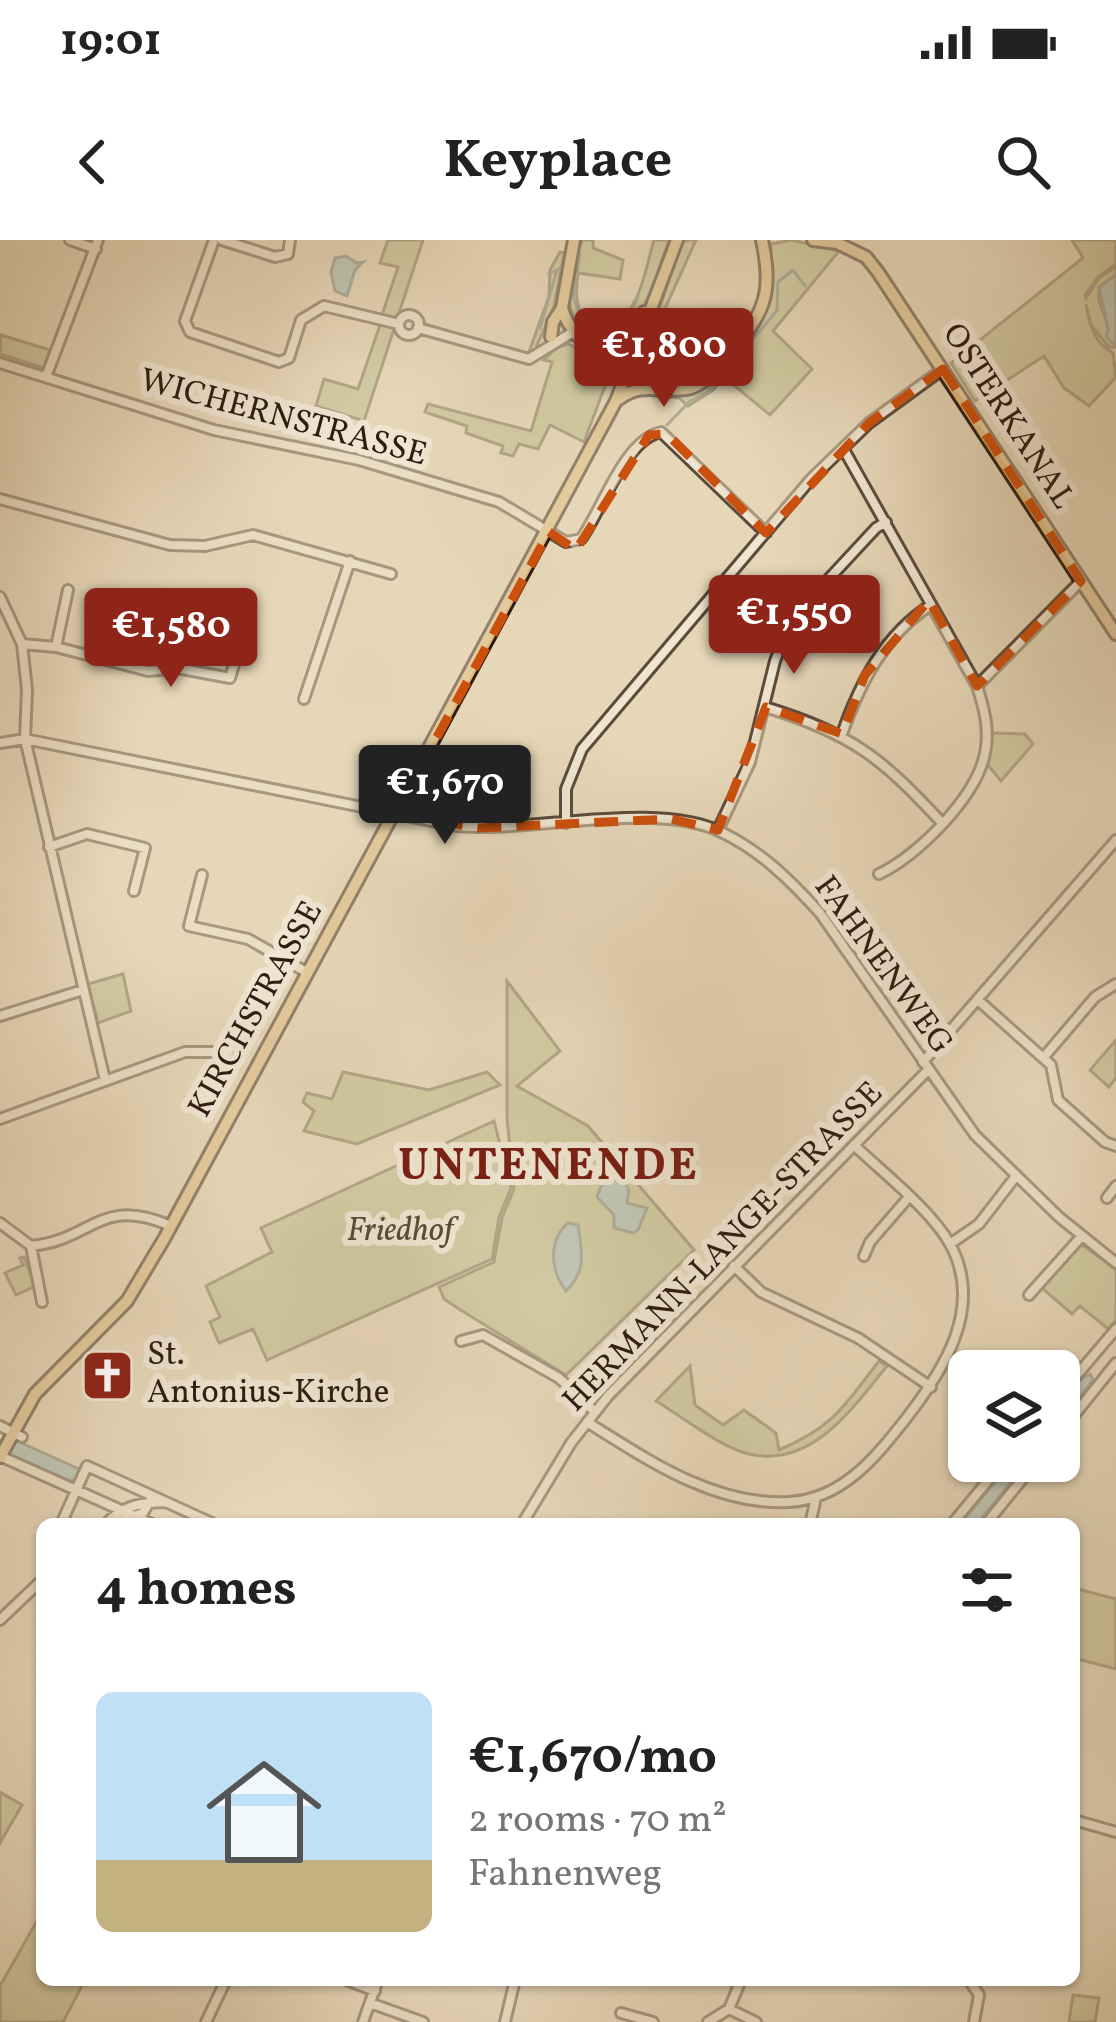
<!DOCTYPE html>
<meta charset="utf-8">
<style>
:root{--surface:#fff;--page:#f2f2f2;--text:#222;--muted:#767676;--accent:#8f2418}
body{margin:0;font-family:Vollkorn,serif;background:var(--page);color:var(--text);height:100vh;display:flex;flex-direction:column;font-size:45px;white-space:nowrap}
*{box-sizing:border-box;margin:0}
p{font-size:39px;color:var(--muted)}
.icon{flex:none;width:66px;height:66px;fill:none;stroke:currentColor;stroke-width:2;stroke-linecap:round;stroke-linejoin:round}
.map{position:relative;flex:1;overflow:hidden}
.details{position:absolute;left:36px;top:1278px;width:1044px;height:468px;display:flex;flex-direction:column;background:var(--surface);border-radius:18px;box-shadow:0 3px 9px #0004}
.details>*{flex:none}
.fabs{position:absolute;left:948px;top:1110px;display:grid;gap:24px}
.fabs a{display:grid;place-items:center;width:132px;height:132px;border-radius:18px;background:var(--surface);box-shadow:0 3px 9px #0004;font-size:60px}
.price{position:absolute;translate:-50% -102px;padding:0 27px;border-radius:12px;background:var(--accent);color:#fff;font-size:39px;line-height:78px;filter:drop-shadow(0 3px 6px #0008)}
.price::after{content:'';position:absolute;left:50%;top:72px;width:36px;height:27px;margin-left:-18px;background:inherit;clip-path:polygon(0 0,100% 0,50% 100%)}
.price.active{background:#222;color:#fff}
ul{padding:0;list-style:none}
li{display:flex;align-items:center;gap:36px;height:300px;padding:0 60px}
li span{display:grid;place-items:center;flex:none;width:336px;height:240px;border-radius:18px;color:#555}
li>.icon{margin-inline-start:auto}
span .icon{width:144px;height:144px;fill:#fffc;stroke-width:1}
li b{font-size:51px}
h2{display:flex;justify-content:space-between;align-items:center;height:144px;padding:0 60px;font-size:51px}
.status{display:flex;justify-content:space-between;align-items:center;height:84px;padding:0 60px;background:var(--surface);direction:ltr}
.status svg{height:33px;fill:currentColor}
header{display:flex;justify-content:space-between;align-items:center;height:156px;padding:0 60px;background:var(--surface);font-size:54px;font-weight:700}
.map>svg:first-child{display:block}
</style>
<div class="status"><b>19:01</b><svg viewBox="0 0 49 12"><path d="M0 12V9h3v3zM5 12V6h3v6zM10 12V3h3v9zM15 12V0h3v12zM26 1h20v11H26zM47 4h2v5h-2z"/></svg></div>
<header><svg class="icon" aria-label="back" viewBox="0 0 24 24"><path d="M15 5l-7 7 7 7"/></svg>Keyplace<svg class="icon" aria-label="search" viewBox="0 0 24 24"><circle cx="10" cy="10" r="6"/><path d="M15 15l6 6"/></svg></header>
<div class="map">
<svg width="1116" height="1782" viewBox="0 0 1116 1782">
<rect width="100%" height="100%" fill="#e6d7b8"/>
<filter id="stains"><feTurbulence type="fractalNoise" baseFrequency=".00167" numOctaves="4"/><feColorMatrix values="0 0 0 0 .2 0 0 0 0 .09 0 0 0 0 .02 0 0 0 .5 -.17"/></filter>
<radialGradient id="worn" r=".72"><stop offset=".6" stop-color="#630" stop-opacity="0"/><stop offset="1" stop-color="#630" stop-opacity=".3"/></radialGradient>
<path fill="#bbbd8b" stroke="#746c4e" stroke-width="3" fill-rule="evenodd" d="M388,0h35l-26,79 -15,-4 16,-48 -18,-4z
M583,0h10v8l30,12 -3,19 -42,-6c-4,28 -2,51 30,55 32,-13 37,-58 46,-88h15c-14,37 -33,126 -89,88 -20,-25 -9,-61 3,-88z
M688,0h8l-32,71 3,3 -18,42 -1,-12 30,-92 4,-10z
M792,0l47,11 -66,80 39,38 -42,46 -46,-38 -11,13 -25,16 -9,-8 -36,-3 3,-5h49l74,-92 2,-54z
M1072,0h44v24l-18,13 -13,18 1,3 13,-20 17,-11v8l-17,12v14l17,46h-7l-18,-22 -5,-21c3,20 8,39 27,49l3,24 -27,29 -25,-18 -20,-32 -69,45 -24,-38 132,-105z
M560,12l4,1 -10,53 -19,44 -6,2 20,-56 1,-26z
M381,82l14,4 -31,95 -48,-15 8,-27 34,10z
M1,95l49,15 -6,18 -44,-14z
M569,104l30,15 9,19 -24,64 -34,-17 -12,24 -19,-5 -6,12 -12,-3 2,-7 -37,-13 1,-7 -42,-14 3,-8 103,27 21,-69 -8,-2 13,-13z
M992,493l33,1 8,10 -32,37 -14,-17z
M123,734l8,37 -33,12 -10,-39z
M507,741l53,70 -43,35 71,40 106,124 -128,125 -107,-66 -15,-10 -5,-12 55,-25 8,-44 12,-29 -7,-70zM612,940l12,1 3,22 -13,12 -13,-29z
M1116,800v38l-7,9 -19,-17z
M343,832l86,18 58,-18 13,13 -143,59 -53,-13 10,-20 -11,-9 4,-9 25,6z
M494,881l17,67 -12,29 -7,42 -225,101 -14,-31 -34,14 -9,-21 10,-5 -14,-31 66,-34 -11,-24z
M1081,1004l35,25v51l-8,9 -28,-23 -8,8 -30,-26z
M24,1017l11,29 -19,9 -11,-22 18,-8 -3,-7z
M879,1121l8,5c-36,44 -77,105 -142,87 -27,-8 -64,-37 -89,-52l34,-35 5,39 28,20 21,-15 32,23 3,17c56,-24 64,-43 100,-89z
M1074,1348l42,11v70l-42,-11z
M0,1552l22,13 -22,38z
M42,1672v68h43l-22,42h-63v-36z
M1073,1755l26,3 -4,24h-26z"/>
<path fill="#97b8b6" stroke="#6d7a74" stroke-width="3" d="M346,16l11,7 6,-1 -8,8 -8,26 -12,-5 -4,-19 4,-14z
M1116,35v69l-1,1 -9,-8 2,-8 -9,-42z
M611,940h13l5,11 -2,12 20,5 -9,22 -5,3 -19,-5v-13l-17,-18 4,-11z
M568,983l10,2c4,27 9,46 -12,66 -16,-21 -18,-51 2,-68z
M1090,1134l3,6 -34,44c0,-21 12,-41 31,-50z
M15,1200l64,29 -3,10 -7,3 -60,-28z
M1013,1221h15l-51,63h-17z"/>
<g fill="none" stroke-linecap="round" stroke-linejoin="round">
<path stroke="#6d7a74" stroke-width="3" d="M580,14l-7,43 10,26c29,17 44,0 55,-26
M549,34l12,-6
M540,88l17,-58
M667,185l22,-23 18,-10 64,-74 6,-8 1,-28 15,-12 12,16"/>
<defs>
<path id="minor" d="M70,0l26,9
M214,0l-29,81 5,11 89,30 10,-4 12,-38 23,-14 75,18
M222,0l53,17 13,-3 2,-14
M399 85a10 10 0 1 1 20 0a10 10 0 1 1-20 0Z
M418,88l111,31 44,-27
M0,123l214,67 145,30 140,42 67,40 15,-3c21,-29 43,-99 80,-107l105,101
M46,137l52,-137
M843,208l134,238c7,22 13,44 8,67 -8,43 -67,103 -106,121
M0,259l170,46 35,1 48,-11 138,39
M0,357l22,47 5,46 -2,49 80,341
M22,404l34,3 92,24 29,-3 53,10 19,-63
M56,407l12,-57
M177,428l11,-43
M977,446l104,-105
M304,459l46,-138
M765,467c87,27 116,50 177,116
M842,494c18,-51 42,-99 89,-129
M0,503l25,-4 431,87c76,7 199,-26 265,6 40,19 70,49 99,81l155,222 84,82 57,46
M566,583v-34l16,-40 229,-270 58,-56 74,-54
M718,590l32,-68 25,-101 10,-25 14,-25 77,-83 10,-6
M49,607l38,-13 58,14 -11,43
M202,635l-13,51 59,13 60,34
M978,760l73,65 7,35 47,42 11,4
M0,776l83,-26
M1044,817l51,-60 21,-13
M923,822l193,-222
M0,879l185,-67h44
M1107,958l9,-12
M0,983l31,23c62,-6 69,-51 140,-20
M950,1004l29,-20 37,-48
M31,1006l11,56
M864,1016l6,-14 38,-44
M734,1026l27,26 97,46 73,49
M1029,1055l52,-58
M461,1101l22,-6 76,43 36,34
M1059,1156l57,-67
M587,1182c61,38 127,84 202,80 53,-3 85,-43 116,-82 38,-49 80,-112 45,-176 -19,-34 -67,-71 -96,-99
M0,1186l22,11
M1059,1194l57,-71
M0,1216l152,68
M61,1284l26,-58 127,58
M106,1284c17,-19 34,-21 59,-22
M112,1284l31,-11 7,-12
M522,1284l49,-81 37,-47 320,-326
M810,1284l6,-26
M952,1284l52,-63
M986,1284l51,-63
M0,1380l42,-40
M1074,1580l42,12
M346,1740l29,11
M969,1740l10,15 -5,27
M370,1763l53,19
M729,1769l27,13
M621,1773l32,9
M206,1782l20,-42
M363,1782l15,-42
M505,1782l10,-42
M708,1782l21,-13 12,-29"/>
<path id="major" d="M813,0l24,3
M831,0l35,17 12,15 238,362
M562,68c8,29 27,35 51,48l8,18
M576,95c30,12 55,7 68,-23
M551,97l2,-15 9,-14 12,-68
M645,103c-4,21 3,34 21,44
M619,159c24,-19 45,-4 72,-11 15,-5 24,-19 35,-30 37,-43 48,-61 36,-118
M0,1217l35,-63 92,-93 37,-62 452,-838 61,-161"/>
</defs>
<use href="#minor" stroke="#5c4b3b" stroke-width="14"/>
<use href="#major" stroke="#2e1c11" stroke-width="16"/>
<use href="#minor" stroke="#efe5d1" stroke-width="8"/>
<use href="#major" stroke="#e3bc7c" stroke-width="10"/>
</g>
<path d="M0 0H1116V1782H0ZM943,129l138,212 -104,105 -48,-86 -64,75 -23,59 -76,-27 -48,123 -46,-11 -194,9 -83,-14 154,-282 27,18 73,-115 18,-1 99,99 103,-110z" fill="#e6d7b8" fill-opacity=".55" fill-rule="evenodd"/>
<path fill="none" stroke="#cc500d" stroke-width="9" stroke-dasharray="24 15" stroke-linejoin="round" d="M943,129l138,212 -104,105 -48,-86 -64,75 -23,59 -76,-27 -48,123 -46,-11 -194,9 -83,-14 154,-282 27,18 73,-115 18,-1 99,99 103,-110z"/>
<defs>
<symbol id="church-square" viewBox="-11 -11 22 22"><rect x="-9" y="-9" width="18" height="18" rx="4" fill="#8f2418" stroke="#efe5d1"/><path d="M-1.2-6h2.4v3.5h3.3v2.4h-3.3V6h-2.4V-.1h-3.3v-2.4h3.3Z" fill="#fff"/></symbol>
</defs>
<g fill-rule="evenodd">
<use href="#church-square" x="78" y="1106" width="59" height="59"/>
</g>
<g text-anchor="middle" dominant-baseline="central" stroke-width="12" stroke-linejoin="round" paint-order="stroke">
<g font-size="33" fill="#2e1c11" stroke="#efe5d1">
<text transform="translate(1007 177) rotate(57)">OSTERKANAL</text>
<text transform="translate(283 179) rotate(15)">WICHERNSTRASSE</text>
<text transform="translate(882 726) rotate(54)">FAHNENWEG</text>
<text transform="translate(257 770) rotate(-61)">KIRCHSTRASSE</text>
<text transform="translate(724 1008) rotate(-46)">HERMANN-LANGE-STRASSE</text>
</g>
<g font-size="33" font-style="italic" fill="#584c36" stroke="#efe5d1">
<text x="400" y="992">Friedhof</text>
</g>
<g font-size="33" fill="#2e1c11" stroke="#efe5d1" text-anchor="start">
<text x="147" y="1116">St.<tspan x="147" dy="38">Antonius-Kirche</tspan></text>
</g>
<g font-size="45" font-weight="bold" letter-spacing="3" fill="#7a1f14" stroke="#efe5d1">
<text x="549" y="927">UNTENENDE</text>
</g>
</g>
<rect width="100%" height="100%" filter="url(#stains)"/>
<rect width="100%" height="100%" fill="url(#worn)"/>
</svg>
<div class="fabs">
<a><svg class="icon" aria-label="layers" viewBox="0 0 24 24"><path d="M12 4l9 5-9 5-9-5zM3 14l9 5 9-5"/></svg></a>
</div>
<b class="price" style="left:664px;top:170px">€1,800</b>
<b class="price" style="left:794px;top:437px">€1,550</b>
<b class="price" style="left:171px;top:450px">€1,580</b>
<b class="price active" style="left:445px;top:607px">€1,670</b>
<section class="details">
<h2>4 homes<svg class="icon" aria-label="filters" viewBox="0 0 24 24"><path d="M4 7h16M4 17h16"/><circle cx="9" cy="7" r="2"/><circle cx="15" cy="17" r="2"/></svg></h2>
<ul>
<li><span style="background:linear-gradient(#bfe0f5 70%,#c2b280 0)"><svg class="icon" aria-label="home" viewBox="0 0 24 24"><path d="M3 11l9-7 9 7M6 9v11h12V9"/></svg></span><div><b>€1,670/mo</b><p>2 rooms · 70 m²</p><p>Fahnenweg</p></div></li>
</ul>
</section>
</div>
